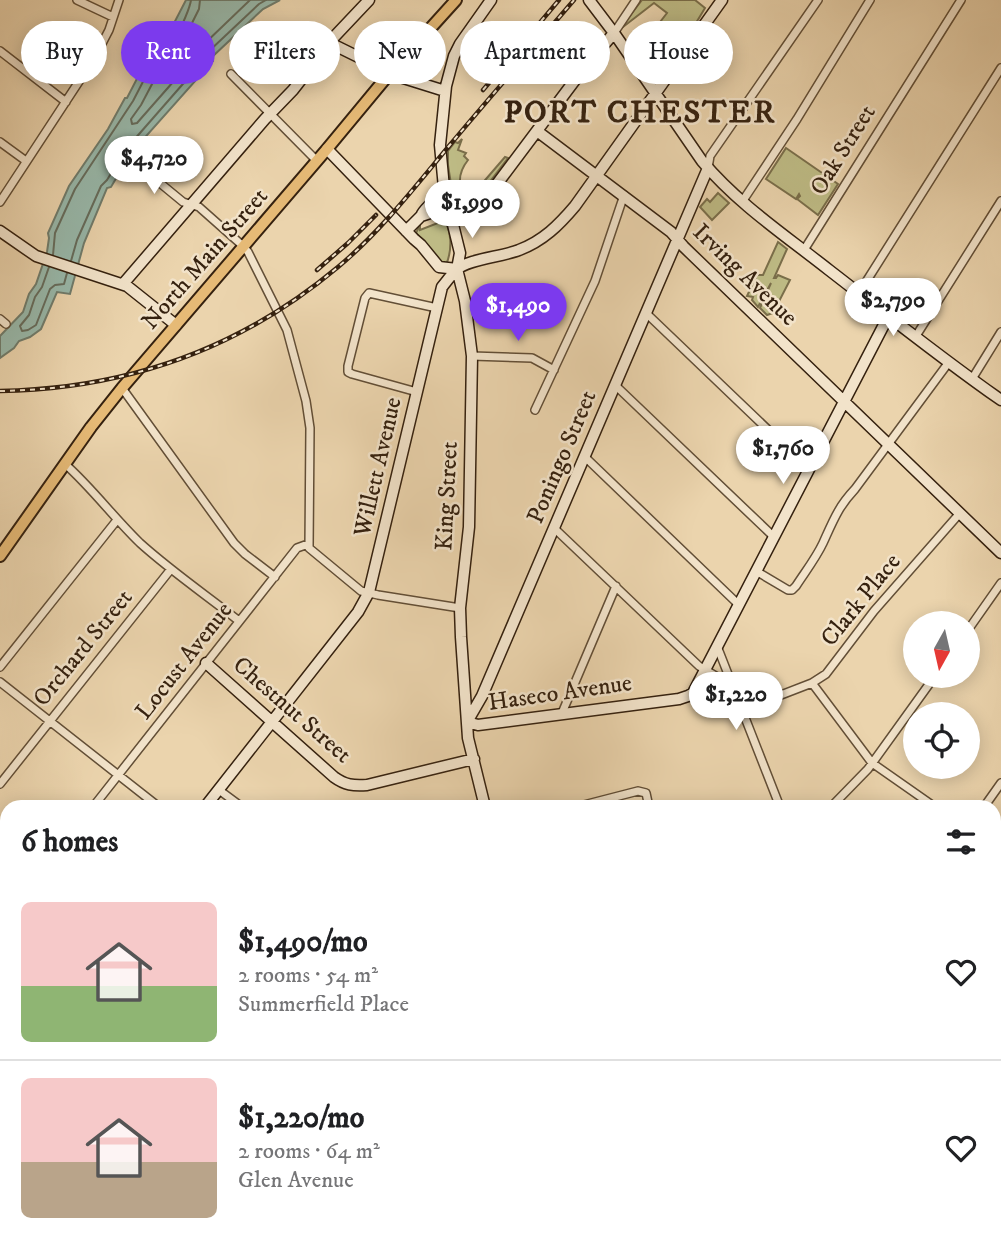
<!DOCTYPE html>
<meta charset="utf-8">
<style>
:root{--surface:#fff;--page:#f6f6f6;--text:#202124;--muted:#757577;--line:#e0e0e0;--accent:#7c3aed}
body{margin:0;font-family:"IM FELL DW Pica",serif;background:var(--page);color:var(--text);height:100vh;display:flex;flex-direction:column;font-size:26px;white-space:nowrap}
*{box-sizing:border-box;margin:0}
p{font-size:23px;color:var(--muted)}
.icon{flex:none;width:38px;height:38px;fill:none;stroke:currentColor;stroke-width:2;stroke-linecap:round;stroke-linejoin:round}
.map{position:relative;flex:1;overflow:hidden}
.sheet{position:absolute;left:0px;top:800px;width:1001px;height:450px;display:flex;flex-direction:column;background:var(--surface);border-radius:21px 21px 0 0;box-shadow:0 4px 18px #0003}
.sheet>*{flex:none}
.top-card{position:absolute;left:21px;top:21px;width:959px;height:63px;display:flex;gap:14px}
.needle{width:46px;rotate:188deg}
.buttons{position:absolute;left:903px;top:611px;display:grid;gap:14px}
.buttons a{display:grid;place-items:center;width:77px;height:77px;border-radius:50%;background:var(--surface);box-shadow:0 4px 18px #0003;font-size:35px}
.price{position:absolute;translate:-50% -60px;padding:0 16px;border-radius:24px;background:#fff;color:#222;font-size:23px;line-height:46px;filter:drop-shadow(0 2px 4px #0008)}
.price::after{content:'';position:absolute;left:50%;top:42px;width:21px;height:16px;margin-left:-10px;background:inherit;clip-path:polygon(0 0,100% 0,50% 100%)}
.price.active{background:var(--accent);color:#fff}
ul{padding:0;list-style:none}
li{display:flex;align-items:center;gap:21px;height:175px;padding:0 21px}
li+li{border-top:2px solid var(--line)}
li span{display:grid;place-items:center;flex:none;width:196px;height:140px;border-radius:10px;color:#555}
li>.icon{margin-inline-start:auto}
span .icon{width:84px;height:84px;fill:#fffc;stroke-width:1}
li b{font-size:30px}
h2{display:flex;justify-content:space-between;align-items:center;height:84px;padding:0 21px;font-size:30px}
.tag{padding:0 24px;border-radius:32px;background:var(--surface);box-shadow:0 4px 18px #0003;font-size:24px;line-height:63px}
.tag.active{background:var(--accent);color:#fff}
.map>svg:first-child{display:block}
</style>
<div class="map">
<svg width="1001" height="1249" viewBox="0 0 1001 1249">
<rect width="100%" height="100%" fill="#ebd4ad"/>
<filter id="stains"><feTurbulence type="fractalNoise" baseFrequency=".00286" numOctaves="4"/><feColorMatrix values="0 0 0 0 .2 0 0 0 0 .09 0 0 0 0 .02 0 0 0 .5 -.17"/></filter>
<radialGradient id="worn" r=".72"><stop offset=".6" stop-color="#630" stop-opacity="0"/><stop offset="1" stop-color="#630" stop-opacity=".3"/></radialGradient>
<path fill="#bebb85" stroke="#7a6e4a" stroke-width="2" d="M642,0h53l10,8 -12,20 36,26 -9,12 -35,-26 -3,3 -25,-17 10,-13 -13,-10 -31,24 -1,-1z
M462,139l-4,11 8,3 -2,3 4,4c-8,10 -11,21 -5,34l11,-1 31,-36 3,1 -29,38 -4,3 -21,5 -6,-39v-14l7,-9 3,1z
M786,148l52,36 -20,31 -21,-16 3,-3 -1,-2 -3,5 -30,-20z
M718,193l11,10 -17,17 -12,-13 7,-8 3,3z
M441,217c12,11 11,34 5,48l-5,-2 -25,-30 4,-8v5l18,-7z
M778,242l9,7 -13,29h2l2,-3 12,5 -17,33 -6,2 -7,-7 11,-25 -13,24 -6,-7 1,-3 -6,-1 10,-21h6z
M590,1242l2,7h-373l-3,-6z"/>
<path fill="#98b8aa" stroke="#707c6c" stroke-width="2" d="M186,0h94l-17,9 -52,49 2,3 -82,92 -20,34 -4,1 -23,55 -14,51 -13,-2 -16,37 -11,8 -11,4 -5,7 -14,10v-22l23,-24 6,-18 7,-10 11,-32 2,-14 -1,-5 21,-47 39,-57 17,-31h2l30,-58 10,-13 4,2z"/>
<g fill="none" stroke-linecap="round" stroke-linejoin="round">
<path stroke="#666c5c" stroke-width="2" d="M200,0l-1,9 -13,26 -15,13 -30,57 -10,14 1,5 5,-1 58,-66 6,-10 49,-47
M53,255l2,-22 20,-44 58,-88 30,-58c5,-6 9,-6 14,-10 5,-6 13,-26 14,-33
M71,261l6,-21 24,-54 6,-6 19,-31 77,-88 4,-8 52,-49 7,-4
M49,267l-7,20 -7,10 -6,18 -9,11 2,5 6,-1 8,-5 14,-36 5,-4 9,-1 3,-11"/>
<defs>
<path id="street" d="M77,0l36,17
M614,33l22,-33
M0,51l66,51
M231,74l86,87
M0,142l26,19
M132,160l51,42 16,5 44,39 5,6 39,78 19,71 4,27 -1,120 52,43 17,4 82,13
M708,168l2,-12 108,-156
M0,202l95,-145 14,-27 10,-30
M742,202l55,-83 73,-119
M804,250l157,-250
M859,293l142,-225
M646,313l163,156
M0,319l6,5
M916,336l85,-135
M472,356l60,2 22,12
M972,379l29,-47
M615,385l159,152
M122,388l112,155 11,11 30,23
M417,392l-65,-18 -4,-2v-6l17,-68 4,-5 68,15
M535,410l60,-129 29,-86
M585,457l153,147
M65,464c27,24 49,54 75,79 31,28 66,52 99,78
M554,528l145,138 35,21
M756,571l32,19h4l4,-4c9,-14 20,-28 27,-43 10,-22 15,-36 32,-54l94,-127
M968,630l33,-47
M717,646l63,161
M0,667l117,-147
M0,682l159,125
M812,683l60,80 63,44
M742,710l70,-27 14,-9 48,-63 86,-98
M562,713l54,-127
M0,784l171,-215
M219,790l23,17
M93,807l204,-259 11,-4
M576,807l62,-16 8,2 3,14
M831,807l37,-38 67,-93
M984,807l17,-24
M0,858l7,4
M994,907l7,-4
M0,927l7,-9
M994,938l7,11
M0,942l7,4
M0,1015h1
M994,1137l7,25
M33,1242v7
M139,1242l1,7
M865,1249l3,-7
M968,1249l3,-7"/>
<path id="secondary" d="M589,0l25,33 88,128c36,43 84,75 127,109 57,44 113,89 172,130
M330,43l67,33 48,15
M537,131l134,101 13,15 317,306
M327,149l87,90 7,6 18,22 18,2
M708,168l-226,528 -15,26 11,3 201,-26 9,-3 5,-3 196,-378
M422,214c6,-10 17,-15 22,-26
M0,231l36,25 91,30 49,39
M406,231l15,-15 12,-4 18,1 25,-6 9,-7 99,-132 30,-35
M123,284l142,-165 28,-29 42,-54 34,-36
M206,663l128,114c11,8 19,9 33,8l107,-26
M205,807l153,-195 11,-20 73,-305c5,-6 9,-12 14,-17 12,-11 46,-13 63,-20 24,-9 40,-25 56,-44l147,-206
M485,807l-17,-69 -7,-101 -1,-29 9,-81 3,-171 -7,-55 -8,-32 3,-16 -16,-65 -4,-43 6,-59 8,-30 6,-12 31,-44
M994,994l7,-5
M0,1190h7
M994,1235l7,7
M210,1242l3,7
M595,1242l2,7
M770,1249l3,-7"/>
<path id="primary" d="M0,556l91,-129 31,-39 205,-239 63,-76 66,-73"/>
</defs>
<use href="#street" stroke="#624e36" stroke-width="10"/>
<use href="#secondary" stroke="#35210f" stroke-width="13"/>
<use href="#primary" stroke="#35210f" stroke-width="14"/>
<use href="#street" stroke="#f2e3ca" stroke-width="7"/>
<use href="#secondary" stroke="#f2e3ca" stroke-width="10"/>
<use href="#primary" stroke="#e6ba76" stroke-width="10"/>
<defs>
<path id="rail" d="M483,90l76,-90
M317,270l31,-27 28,-28
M0,391c127,-2 240,-42 338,-124 42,-35 76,-79 111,-121 41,-49 83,-97 125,-146"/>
</defs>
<use href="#rail" stroke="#35210f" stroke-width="4.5"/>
<use href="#rail" stroke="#f2e3ca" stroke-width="2" stroke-dasharray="5" stroke-linecap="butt"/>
</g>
<g text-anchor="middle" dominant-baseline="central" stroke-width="5" stroke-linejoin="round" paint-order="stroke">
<g font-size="24" fill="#35210f" stroke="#f2e3ca">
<text transform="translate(843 150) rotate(-58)">Oak Street</text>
<text transform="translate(205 259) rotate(-49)">North Main Street</text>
<text transform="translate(745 275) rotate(44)">Irving Avenue</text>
<text transform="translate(562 457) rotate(-67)">Poningo Street</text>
<text transform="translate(378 467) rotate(-77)">Willett Avenue</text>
<text transform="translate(447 496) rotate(-87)">King Street</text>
<text transform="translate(861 600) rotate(-51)">Clark Place</text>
<text transform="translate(83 648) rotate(-51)">Orchard Street</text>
<text transform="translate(184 661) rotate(-52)">Locust Avenue</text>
<text transform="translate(560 693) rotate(-8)">Haseco Avenue</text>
<text transform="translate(292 710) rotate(41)">Chestnut Street</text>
</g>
<g font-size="32" font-weight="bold" letter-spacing="2" fill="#35210f" stroke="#f2e3ca">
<text x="640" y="113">PORT CHESTER</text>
</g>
</g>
<rect width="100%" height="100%" filter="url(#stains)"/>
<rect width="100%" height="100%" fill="url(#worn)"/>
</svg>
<div class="buttons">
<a><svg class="needle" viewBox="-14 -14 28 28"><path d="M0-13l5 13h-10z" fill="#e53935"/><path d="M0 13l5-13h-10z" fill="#757577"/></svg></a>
<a><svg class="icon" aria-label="locate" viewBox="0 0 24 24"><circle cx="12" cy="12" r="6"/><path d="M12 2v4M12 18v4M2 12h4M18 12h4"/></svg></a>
</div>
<b class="price" style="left:154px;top:196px">$4,720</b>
<b class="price" style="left:472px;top:240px">$1,990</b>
<b class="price" style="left:893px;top:338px">$2,790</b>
<b class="price active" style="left:518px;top:343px">$1,490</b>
<b class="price" style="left:783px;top:486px">$1,760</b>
<b class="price" style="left:736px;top:732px">$1,220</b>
<div class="top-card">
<a class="tag">Buy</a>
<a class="tag active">Rent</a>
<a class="tag">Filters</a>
<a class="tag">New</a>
<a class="tag">Apartment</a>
<a class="tag">House</a>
</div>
<section class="sheet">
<h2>6 homes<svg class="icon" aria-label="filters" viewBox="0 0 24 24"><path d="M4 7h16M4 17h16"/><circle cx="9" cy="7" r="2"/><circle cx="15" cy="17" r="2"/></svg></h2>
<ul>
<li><span style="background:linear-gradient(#f6c9c9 60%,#8fb573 0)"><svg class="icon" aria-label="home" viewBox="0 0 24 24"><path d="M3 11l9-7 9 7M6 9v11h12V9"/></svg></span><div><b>$1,490/mo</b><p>2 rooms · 54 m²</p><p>Summerfield Place</p></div><svg class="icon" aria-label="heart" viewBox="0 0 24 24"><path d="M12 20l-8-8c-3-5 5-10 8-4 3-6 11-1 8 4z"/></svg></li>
<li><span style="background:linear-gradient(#f6c9c9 60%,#b9a48a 0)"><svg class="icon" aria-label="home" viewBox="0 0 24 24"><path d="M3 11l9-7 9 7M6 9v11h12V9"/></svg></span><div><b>$1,220/mo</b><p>2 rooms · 64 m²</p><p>Glen Avenue</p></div><svg class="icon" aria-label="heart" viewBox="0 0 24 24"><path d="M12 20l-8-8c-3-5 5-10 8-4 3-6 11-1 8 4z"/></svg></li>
</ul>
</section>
</div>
